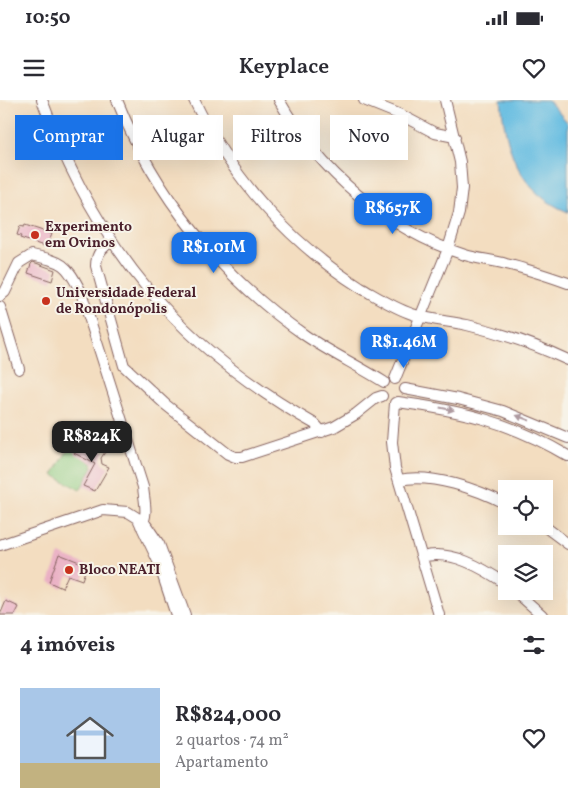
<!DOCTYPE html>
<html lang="pt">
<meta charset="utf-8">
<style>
:root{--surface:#fff;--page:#f2f2f3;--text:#2b2b33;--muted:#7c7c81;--line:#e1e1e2;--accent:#1a73e8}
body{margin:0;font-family:Vollkorn,serif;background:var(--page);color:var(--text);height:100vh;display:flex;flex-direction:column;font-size:19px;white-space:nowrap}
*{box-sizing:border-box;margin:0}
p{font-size:16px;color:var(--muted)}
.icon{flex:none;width:28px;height:28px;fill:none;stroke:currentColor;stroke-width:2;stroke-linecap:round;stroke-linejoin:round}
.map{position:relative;height:515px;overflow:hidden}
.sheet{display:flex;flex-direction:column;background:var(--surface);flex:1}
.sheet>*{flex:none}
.guide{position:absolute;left:15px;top:15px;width:539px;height:45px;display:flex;gap:10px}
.controls{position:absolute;left:498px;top:380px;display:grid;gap:10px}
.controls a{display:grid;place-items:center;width:55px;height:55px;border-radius:0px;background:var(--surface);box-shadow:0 5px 20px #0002;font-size:25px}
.price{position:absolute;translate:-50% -42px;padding:0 11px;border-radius:10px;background:var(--accent);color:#fff;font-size:16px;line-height:32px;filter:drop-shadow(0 1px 2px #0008)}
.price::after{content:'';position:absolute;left:50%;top:30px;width:15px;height:11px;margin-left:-8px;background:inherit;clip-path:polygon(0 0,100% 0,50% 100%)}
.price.on{background:#222;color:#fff}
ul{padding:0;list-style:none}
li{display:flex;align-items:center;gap:15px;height:125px;padding:0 20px}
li+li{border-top:1px solid var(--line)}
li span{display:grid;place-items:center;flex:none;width:140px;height:100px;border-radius:0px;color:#555}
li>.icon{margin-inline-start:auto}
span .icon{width:60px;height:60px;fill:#fffc;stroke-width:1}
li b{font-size:21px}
h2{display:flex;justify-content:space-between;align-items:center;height:60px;padding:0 20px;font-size:21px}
.pill{padding:0 18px;border-radius:0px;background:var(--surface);box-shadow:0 5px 20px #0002;font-size:18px;line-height:45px}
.pill.on{background:var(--accent);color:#fff}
.status{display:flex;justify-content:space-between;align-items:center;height:35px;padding:0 25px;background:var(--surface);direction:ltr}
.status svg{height:14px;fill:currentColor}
header{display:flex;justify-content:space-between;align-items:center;height:65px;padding:0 20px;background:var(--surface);font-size:22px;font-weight:600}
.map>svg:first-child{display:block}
</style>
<div class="status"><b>10:50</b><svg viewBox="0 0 49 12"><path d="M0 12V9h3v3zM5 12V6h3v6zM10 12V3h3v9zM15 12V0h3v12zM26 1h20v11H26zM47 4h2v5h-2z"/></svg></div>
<header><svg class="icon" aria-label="menu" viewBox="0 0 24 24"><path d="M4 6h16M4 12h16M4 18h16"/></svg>Keyplace<svg class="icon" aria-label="heart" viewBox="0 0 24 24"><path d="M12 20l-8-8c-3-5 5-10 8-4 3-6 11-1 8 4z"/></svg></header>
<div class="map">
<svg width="568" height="515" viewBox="0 0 568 515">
<rect width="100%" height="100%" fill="#f7f3e8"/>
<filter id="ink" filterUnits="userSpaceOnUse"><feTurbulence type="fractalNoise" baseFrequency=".02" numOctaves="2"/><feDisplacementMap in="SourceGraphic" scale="10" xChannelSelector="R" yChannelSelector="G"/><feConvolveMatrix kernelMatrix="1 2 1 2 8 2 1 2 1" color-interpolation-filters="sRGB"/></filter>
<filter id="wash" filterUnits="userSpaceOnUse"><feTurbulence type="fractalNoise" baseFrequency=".0096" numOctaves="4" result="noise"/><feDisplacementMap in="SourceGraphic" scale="20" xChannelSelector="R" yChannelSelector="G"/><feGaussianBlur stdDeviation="1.12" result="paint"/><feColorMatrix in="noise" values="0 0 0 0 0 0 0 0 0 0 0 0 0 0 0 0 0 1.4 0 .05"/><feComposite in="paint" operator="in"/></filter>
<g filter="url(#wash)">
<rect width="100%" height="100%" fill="#f3ddc0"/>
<path fill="#8dca7f" stroke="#6c7455" d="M69,348l23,15 1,4 -13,23 -27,-15z"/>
<path fill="#64bce1" stroke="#576e86" d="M501,0h47l20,23v89c-50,-20 -62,-63 -67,-112z"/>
<g id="blocks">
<path fill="#eab0c4" d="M25,125l27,9 -5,13 -27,-9 1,-2 -4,-1 3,-9 4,1z
M33,162l22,8 -3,11 -24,-8 3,-9z
M82,338l23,14 -4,6 1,6 7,3 -14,24 -12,-5 12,-22 -21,-11z
M59,454l28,11 -5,15 -14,-5 -6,13 -13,-6z
M6,501l13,6 -4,8h-15z"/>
</g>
</g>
<g filter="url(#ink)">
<use href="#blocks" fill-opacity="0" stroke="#85625f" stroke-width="1"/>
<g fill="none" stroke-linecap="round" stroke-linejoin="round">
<defs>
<path id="minor" d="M42,0c54,147 136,247 273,324l7,8
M117,0c38,96 104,177 189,236 25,17 53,30 78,46
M194,0c37,77 94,142 167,188 16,9 33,20 51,26 17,6 37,7 55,11 35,8 69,20 101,35
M279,0c40,71 108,130 186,155 13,4 28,5 41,9 21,5 42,12 62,19
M364,0l37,15 34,18 20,4
M111,142c-9,5 -15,13 -15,24l28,100 42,39 62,49 7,3h7l92,-30 22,-13 20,-16 6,-2
M0,196l5,-4 14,-29 13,-8c31,7 34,8 49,37l62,195c1,13 6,28 -2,39
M0,207l19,62
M395,279l53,-130 11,-36 3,-25 -2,-26 -15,-62
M405,289l53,10 45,12 65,27
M398,302c65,9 113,20 170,54
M395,303l-3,39 3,26 44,147
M399,380c33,-7 78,9 107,24
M139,421l19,40 18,54
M544,426l24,18
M0,445l103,-35 25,2 16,10 15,22 26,71
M422,457c29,-8 61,11 84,27
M515,491l27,24"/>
</defs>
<use href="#minor" stroke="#85625f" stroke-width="12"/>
<use href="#minor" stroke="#fff" stroke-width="10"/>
</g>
<defs><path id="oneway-solid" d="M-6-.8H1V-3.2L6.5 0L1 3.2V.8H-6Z" transform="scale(1.25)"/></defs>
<g fill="#ae9aa0">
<use href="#oneway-solid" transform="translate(447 309) rotate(11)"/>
<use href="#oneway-solid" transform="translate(523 318) rotate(-159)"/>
</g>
</g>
<g fill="#c8321e" stroke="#f7f3e8" stroke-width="2">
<circle cx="35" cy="135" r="5"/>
<circle cx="46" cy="201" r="5"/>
<circle cx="69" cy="470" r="5"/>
</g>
<g text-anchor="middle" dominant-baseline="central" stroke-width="4" stroke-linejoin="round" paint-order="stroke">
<g font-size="14" font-weight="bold" fill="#4a1f2b" stroke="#f7f3e8" text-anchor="start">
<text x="45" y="127">Experimento<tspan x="45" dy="16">em Ovinos</tspan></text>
<text x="56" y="193">Universidade Federal<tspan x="56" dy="16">de Rondonópolis</tspan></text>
<text x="79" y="470">Bloco NEATI</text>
</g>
</g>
</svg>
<div class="controls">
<a><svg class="icon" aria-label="locate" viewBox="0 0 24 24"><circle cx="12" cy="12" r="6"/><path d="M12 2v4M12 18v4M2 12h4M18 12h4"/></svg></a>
<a><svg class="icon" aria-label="layers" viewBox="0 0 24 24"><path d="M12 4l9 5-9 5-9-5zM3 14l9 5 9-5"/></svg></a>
</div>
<b class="price" style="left:393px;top:135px">R$657K</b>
<b class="price" style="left:214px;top:174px">R$1.01M</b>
<b class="price" style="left:404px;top:269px">R$1.46M</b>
<b class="price on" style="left:92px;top:363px">R$824K</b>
<div class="guide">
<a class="pill on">Comprar</a>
<a class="pill">Alugar</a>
<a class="pill">Filtros</a>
<a class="pill">Novo</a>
</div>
</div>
<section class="sheet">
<h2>4 imóveis<svg class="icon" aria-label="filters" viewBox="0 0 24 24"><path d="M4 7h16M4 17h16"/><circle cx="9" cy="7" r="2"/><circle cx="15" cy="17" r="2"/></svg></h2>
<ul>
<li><span style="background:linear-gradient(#a9c7e8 75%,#c2b280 0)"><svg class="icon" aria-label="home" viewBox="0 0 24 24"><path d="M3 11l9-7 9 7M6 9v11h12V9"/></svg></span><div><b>R$824,000</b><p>2 quartos · 74 m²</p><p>Apartamento</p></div><svg class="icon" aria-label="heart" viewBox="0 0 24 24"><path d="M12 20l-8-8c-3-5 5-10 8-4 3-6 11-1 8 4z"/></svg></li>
</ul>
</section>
